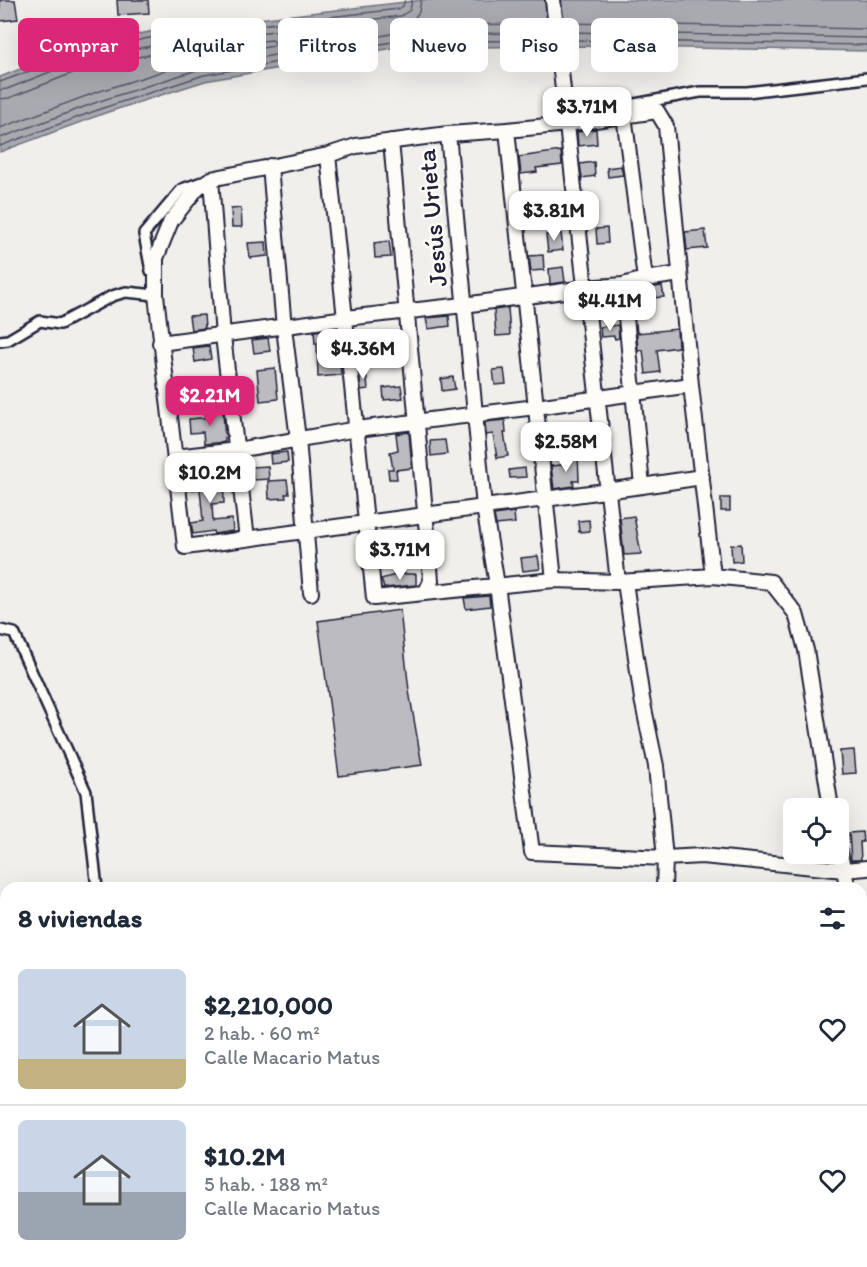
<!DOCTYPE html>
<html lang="es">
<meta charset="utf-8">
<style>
:root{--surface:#fff;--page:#f2f2f3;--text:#1f2937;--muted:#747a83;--line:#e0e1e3;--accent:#db2777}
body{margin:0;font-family:Itim,sans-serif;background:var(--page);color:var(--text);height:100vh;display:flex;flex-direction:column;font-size:22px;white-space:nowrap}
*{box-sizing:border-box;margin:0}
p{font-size:20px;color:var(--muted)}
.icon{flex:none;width:33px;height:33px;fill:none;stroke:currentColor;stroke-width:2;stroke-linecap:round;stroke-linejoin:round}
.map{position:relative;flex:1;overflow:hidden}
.side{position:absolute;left:0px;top:882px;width:867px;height:386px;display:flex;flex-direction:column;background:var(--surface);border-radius:18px 18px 0 0;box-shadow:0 6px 24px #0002}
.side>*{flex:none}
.top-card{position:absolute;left:18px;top:18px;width:831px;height:54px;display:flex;gap:12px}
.buttons{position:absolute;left:783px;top:798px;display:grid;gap:12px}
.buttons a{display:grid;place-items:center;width:66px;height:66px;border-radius:9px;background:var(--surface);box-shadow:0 6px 24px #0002;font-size:30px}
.price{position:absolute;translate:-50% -51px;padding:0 14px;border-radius:12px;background:#fff;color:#222;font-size:20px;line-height:39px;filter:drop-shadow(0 2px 3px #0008)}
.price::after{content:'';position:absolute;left:50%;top:36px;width:18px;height:14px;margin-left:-9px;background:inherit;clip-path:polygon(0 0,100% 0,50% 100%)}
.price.on{background:var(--accent);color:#fff}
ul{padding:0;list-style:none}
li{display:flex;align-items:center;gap:18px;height:150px;padding:0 18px}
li+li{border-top:2px solid var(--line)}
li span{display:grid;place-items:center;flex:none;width:168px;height:120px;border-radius:9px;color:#555}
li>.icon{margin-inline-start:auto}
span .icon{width:72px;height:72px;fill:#fffc;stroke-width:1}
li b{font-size:26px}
h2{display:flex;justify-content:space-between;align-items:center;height:72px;padding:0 18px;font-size:26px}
.chip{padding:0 21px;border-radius:9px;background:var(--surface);box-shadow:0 6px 24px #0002;font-size:21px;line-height:54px}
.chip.on{background:var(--accent);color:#fff}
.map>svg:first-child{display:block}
</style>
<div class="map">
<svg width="867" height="1267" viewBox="0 0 867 1267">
<rect width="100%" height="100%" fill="#f0efec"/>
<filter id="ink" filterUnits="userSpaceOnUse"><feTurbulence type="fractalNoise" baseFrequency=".0167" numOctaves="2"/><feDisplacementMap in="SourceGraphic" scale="12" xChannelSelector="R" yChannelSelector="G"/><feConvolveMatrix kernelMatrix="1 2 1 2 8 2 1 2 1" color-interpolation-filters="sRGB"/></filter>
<g filter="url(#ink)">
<path fill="#a9a9b0" stroke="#737381" stroke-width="1.5" d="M423,0h444v51l-296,-5 -178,2 -188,33 -100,32 -105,39v-75l76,-30 78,-16z"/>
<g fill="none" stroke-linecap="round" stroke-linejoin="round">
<path stroke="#58586a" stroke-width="1.5" d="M421,0l-2,12 -7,9 2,4 133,-1
M564,23l303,6
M565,32l302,6
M566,40l301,5
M0,82l78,-29 76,-16 245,-28 4,-3 2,-6
M0,90l7,-1 73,-29 76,-15 245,-29 9,-6 2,-10
M0,99l9,-1 74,-29 74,-16 115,-13 4,3 -3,3 -75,14 -101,32 -97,36
M0,138l100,-37 103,-33 188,-34 157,-1
M0,146l103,-38 101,-33 188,-33 157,-2"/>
<path stroke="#a9a9b0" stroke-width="12" d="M861,1172l6,-3
M681,1267l11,-5"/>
</g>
<path fill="#bcbcc0" stroke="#22223b" stroke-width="1.5" d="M0,0h15l3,19 -18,2z
M117,0h31l1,13 -31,2z
M596,129l1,15 -19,2 -1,-14z
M561,151l1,14 -26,3 1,4 -16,2 -2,-17z
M594,162l1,14 -13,2 -2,-14z
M621,166l2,9 -15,2 -1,-9z
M241,208l1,19h-10l-1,-18z
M607,228l1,15 -11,1 -1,-15z
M705,230l2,18 -20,2 -2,-18z
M561,233l2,17 -15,2 -2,-17z
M389,241l2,16 -16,1 -1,-15z
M266,242l1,14 -17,2 -2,-15z
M543,255l1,15 -13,1 -2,-15z
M563,267l2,15 -15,2 -1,-15z
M662,286l2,11 -15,1 -1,-10z
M508,308l2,27 -14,1 -2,-26z
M204,315l1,13 -14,2 -2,-14z
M449,316l1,10 -22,3 -2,-11z
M636,323l1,10 40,-4 1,18 -21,3 3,22 -14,2 -3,-24 -5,1z
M618,325l1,13 -4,1 -1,-3 -13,1 -1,-10z
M327,330l1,15 11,-1 2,31 -23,2 -1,-34 -2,1 -1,-13z
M268,338l2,13 -16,2 -2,-13z
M209,346l2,13 -16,3 -2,-14z
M275,368l3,31 -18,2 -3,-31z
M504,369l2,15 -11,1 -2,-15z
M359,371h7l2,18 -7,1z
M453,377l2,12 -13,2 -1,-12z
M401,386l2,12 -19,2 -1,-12z
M223,410l2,32 -21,2 -1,-12 -13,1 -1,-14 23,-2 -1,-6z
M505,420l1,13h-2l4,23 -11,2 -4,-24 -7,1 -1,-13z
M409,432l3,36 -16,2 1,9h-8l-1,-10h5l-3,-17 8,-2 -2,-16z
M445,440l2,14 -16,2 -1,-15z
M287,452l1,10 -17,2 -1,-10z
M578,454l1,27h-6l1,5 -20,3 -3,-23 19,-2 -1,-9z
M268,466l1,13 -16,1 -1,-13z
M525,468l1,9 -16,1 -1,-8z
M223,475l1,28 -12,1 1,17 19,-2 1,12 -19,3 -1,-3 -20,3 -2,-11 12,-2 -3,-32 -12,1 -2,-11z
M287,480l2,14h-4l1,4 -17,1 -1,-18z
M721,498h9v13h-9z
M514,512l1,11 -19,2 -2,-10z
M634,516l7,38 -17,1 -4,-37z
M589,520l1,11 -11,1 -1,-11z
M741,544l1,17 -10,1 -1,-17z
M538,556l2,13 -17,2 -2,-13z
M399,574h17v11l-32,3 -3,-9z
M489,596l1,10 -24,3 -2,-11z
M400,610l9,81 13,74 -83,11 -21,-155z
M854,750l2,23 -14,1 -2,-23z
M862,832l1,10h-3l1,18h-10l-2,-27z"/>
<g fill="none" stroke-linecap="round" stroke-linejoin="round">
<defs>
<path id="pedestrian" d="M593,115l31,-9 76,-14h47l120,-14
M151,271l-7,-37 38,-45 17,-6
M0,341l8,-1 32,-19 20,3 52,-28 14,-4 30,3 -1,-5
M0,630l14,3 72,159 11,96
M24,1267l6,-5"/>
<path id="minor" d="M553,0l65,582
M624,115l21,164
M507,130l47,450
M448,134l36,373 13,78 35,267 133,6 37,-2 142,14 23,-2
M391,141l38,414 2,26 -5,11
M328,155l46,443 180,-18 64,2 95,-6 58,6 25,32 10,36 25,158
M270,166l14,162 14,111 13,154
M211,179l12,157 24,203
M623,285l19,201 60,-9
M160,343l186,-25 118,-13 121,-17 38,-3 22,-6 35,-5
M175,457l62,-7 120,-21 179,-22 155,-22
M642,486l-457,61 -29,-252v-37l15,-37 27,-34 13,-8 117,-24 28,-9 92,-12 59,-4 60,-6 90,-13 9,15 25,259 22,191
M625,582l17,117 14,67 9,92 -1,30
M838,846l10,42
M861,940l6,16
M861,1111h6"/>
<path id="tertiary" d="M861,1148l6,-3
M861,1195l6,-3
M639,1267l11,-5
M727,1267l11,-5"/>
</defs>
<use href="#pedestrian" stroke="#22223b" stroke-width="14"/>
<use href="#minor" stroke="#22223b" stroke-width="18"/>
<use href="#tertiary" stroke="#22223b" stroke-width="21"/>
<use href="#pedestrian" stroke="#fdfcf7" stroke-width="9"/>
<use href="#minor" stroke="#fdfcf7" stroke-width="14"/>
<use href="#tertiary" stroke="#fdfcf7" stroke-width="16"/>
</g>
</g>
<g text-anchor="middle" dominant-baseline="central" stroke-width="5" stroke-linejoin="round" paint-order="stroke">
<g font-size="26" fill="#22223b" stroke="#fdfcf7">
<text transform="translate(432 218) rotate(-95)">Jesús Urieta</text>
</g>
</g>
</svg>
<div class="buttons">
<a><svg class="icon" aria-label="locate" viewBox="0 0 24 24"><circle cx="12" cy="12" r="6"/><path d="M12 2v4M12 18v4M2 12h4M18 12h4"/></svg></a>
</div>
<b class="price" style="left:587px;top:138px">$3.71M</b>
<b class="price" style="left:554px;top:242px">$3.81M</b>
<b class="price" style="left:610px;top:332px">$4.41M</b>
<b class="price" style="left:363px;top:380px">$4.36M</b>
<b class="price on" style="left:210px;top:427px">$2.21M</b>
<b class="price" style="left:566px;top:473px">$2.58M</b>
<b class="price" style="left:210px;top:504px">$10.2M</b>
<b class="price" style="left:400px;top:581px">$3.71M</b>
<div class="top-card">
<a class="chip on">Comprar</a>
<a class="chip">Alquilar</a>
<a class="chip">Filtros</a>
<a class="chip">Nuevo</a>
<a class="chip">Piso</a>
<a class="chip">Casa</a>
</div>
<section class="side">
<h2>8 viviendas<svg class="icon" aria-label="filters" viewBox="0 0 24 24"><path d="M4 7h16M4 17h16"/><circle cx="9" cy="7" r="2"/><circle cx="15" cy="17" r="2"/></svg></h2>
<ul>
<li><span style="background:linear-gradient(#c9d6e8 75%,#c2b280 0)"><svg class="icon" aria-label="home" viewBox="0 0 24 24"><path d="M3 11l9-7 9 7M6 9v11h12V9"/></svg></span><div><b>$2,210,000</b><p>2 hab. · 60 m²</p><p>Calle Macario Matus</p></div><svg class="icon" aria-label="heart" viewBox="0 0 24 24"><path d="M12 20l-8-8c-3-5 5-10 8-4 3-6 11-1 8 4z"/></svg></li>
<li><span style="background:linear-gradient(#c9d6e8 60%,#9aa5b1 0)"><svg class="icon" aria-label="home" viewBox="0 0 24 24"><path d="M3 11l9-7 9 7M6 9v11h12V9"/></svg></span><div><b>$10.2M</b><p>5 hab. · 188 m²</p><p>Calle Macario Matus</p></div><svg class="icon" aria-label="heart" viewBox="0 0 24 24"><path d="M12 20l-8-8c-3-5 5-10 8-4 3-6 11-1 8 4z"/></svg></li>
</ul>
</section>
</div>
